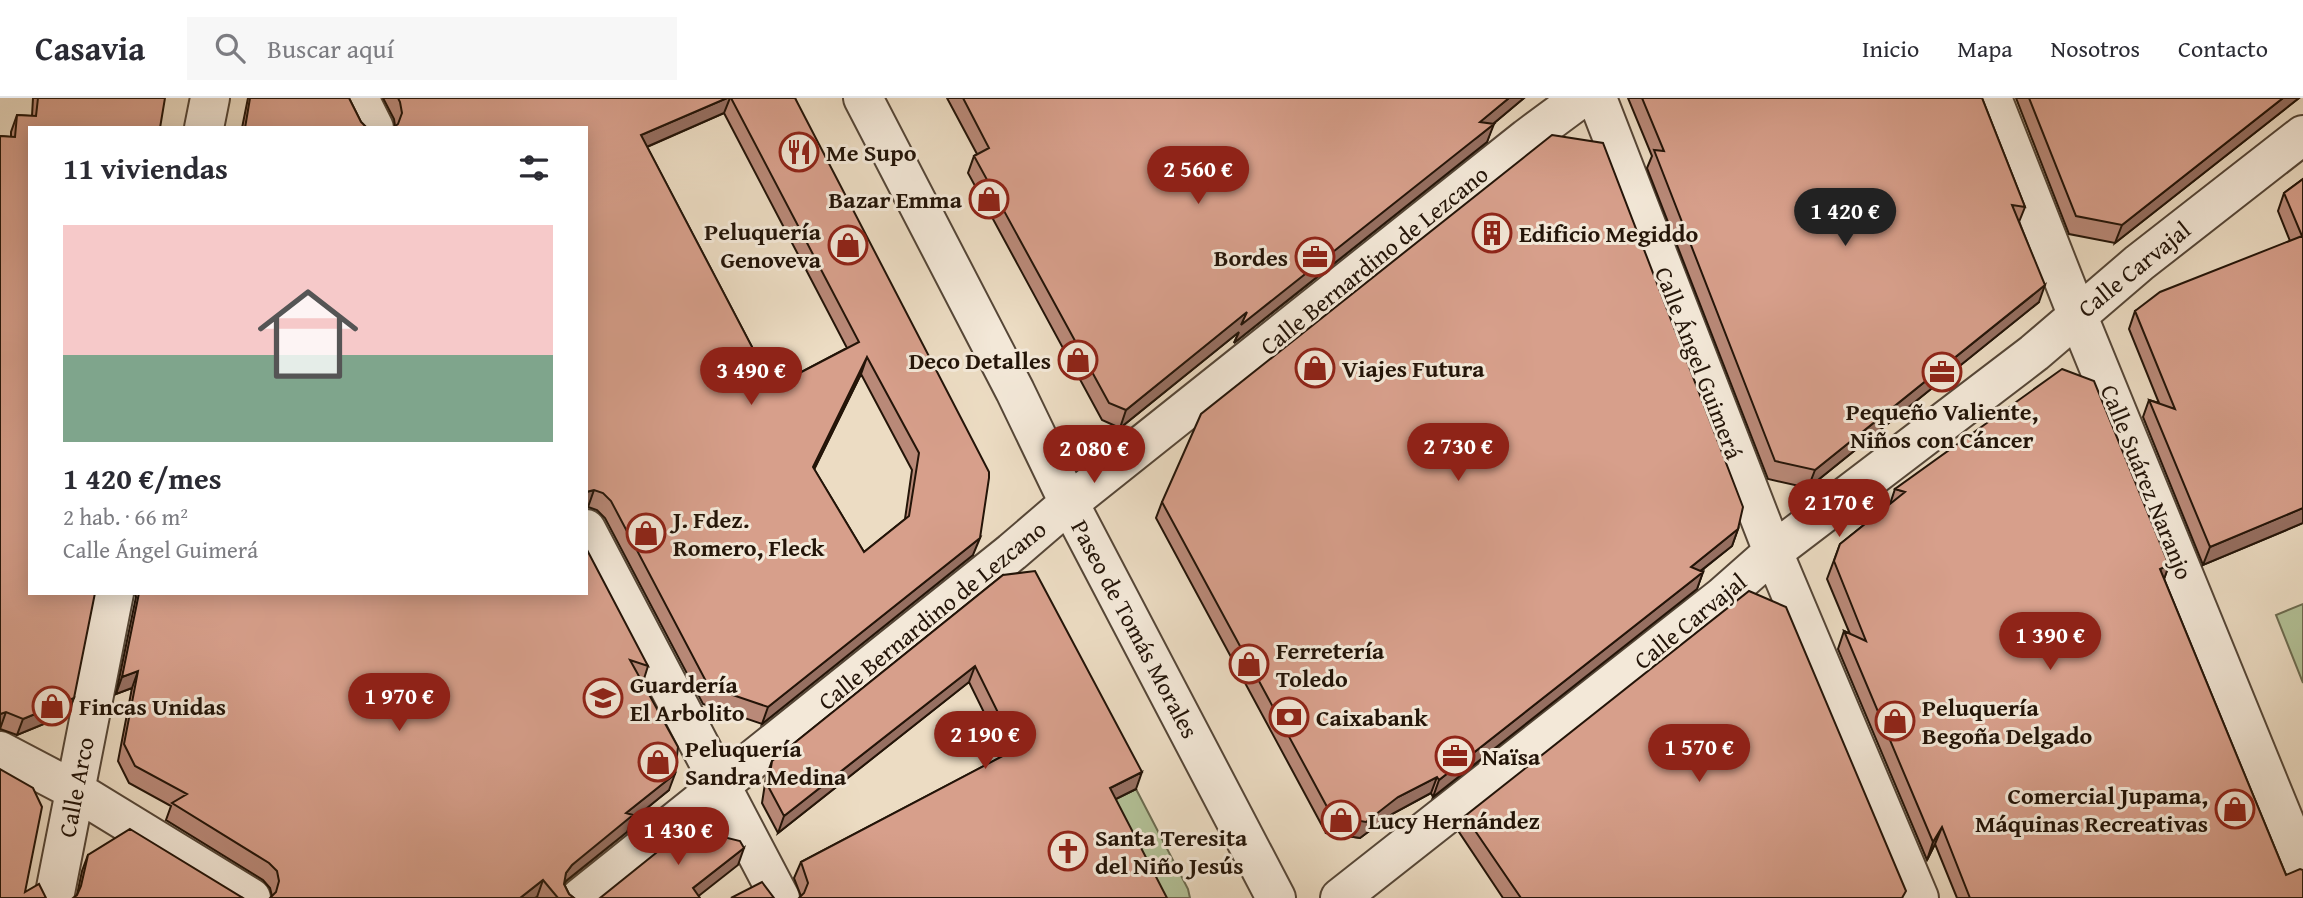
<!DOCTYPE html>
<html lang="es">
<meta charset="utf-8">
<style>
:root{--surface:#fff;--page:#f7f7f7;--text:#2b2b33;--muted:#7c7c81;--line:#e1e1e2;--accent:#8f2418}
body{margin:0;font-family:"Gentium Book Plus",serif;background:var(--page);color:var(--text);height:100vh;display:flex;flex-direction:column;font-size:26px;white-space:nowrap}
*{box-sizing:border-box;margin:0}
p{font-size:23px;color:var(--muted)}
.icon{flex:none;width:38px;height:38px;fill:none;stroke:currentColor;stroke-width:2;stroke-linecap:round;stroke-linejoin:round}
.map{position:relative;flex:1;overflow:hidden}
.drawer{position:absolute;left:28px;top:28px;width:560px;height:469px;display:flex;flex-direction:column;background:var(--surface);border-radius:0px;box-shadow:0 4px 18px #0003}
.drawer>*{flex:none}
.price{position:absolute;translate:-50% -60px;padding:0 16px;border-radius:24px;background:var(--accent);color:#fff;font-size:23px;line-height:46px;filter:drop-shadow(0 2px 4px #0008)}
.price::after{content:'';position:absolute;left:50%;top:42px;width:21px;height:16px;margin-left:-10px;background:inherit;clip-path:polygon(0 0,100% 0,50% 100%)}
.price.current{background:#222;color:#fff}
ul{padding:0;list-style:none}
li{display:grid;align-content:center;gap:14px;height:371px;padding:0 35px}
li span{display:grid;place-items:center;height:217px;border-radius:0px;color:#555}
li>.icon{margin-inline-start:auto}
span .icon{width:126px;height:126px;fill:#fffc;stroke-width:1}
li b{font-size:30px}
h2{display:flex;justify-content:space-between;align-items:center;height:84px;padding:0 35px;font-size:30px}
header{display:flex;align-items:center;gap:42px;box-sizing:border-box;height:98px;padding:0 35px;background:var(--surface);border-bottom:2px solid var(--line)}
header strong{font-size:33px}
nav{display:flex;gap:38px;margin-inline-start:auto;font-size:24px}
.search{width:490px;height:63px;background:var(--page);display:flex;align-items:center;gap:18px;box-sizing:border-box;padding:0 24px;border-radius:0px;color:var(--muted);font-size:26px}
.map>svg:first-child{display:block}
</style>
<header>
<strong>Casavia</strong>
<div class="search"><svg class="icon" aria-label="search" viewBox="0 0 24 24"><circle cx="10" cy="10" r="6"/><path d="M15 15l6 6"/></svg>Buscar aquí</div>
<nav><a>Inicio</a><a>Mapa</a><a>Nosotros</a><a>Contacto</a></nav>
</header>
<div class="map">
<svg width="2303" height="800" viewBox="0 0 2303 800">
<rect width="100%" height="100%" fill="#ecdcc3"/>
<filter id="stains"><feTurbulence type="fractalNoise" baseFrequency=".00286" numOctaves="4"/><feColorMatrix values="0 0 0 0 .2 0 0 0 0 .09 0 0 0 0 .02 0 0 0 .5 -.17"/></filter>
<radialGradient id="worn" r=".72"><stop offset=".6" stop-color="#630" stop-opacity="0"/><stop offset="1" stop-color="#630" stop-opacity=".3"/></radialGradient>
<path fill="#b3c298" stroke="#6b6b50" stroke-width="2" d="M2303,506v79l-27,-68z
M1136,691l52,100 2,9h-38l-48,-93z"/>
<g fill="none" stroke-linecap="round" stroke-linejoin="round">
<defs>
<path id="minor" d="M359,0l15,30
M863,0l152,293 54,112 207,395
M1597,0l176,454 146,346
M1992,0l85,216 226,553
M204,30l6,-30
M586,431l194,369
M0,653l76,40 175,107
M54,800l60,-305
M580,800l432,-346 57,-49 458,-365 54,-40
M1340,800l382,-301 51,-45 261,-199 105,-90 164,-128"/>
</defs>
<use href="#minor" stroke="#554637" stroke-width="42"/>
<use href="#minor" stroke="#f3e8d8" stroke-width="38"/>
</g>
<path fill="#b98978" stroke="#231408" stroke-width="2" fill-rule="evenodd" d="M33,0h132l-135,30 38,586 -51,21 -17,-6v-593l11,1v-5l6,-17 15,1z
M248,0h101l12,24 6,6h-125z
M383,0h412l178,457 -211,169 -59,-20 -98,-186 -8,-8 -9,-3 -2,-379 -191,-2 -1,-7zM724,15l123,235 -74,39 -126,-240zM861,276l51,96 -7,49 -41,33 -50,-83z
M947,0h577l-31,26 -6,18 -253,201 5,-11 -119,96 -18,-8 -134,-247 6,-17 3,-2z
M1628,0h354l43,109 -6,15 20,80 -231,186 -40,-9 -121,-311 5,-12z
M2016,0h283l-184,145 -46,-9z
M2303,81v344l-100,42 -60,-148 6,-17 10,3 -30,-74 6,-18 155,-70 -12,-30 6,-18z
M1895,391l274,76 -5,14 122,296 17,23h-346l-22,-54 -8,16 -89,-211 6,-18 6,3 -23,-55 13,-35 50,-40z
M1162,404l576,27 -6,17 -31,25 2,1 -6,17 -264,208 -2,-4 -39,21 -32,24 -34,-5 -170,-315z
M1003,477l133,214 -21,10 -314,97 -7,-18 7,-16 204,-107 -36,-73 -191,151 -16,-30 4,-26 6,-16z
M135,495h451l62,73 -5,16 26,108 -38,31 -4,11 -61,49 -2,3 5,10 5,4h-36l-1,-1 -265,-1 -2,-8 -7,-8 -97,-60 5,-14 -42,-23 -11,-22 14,-73 -16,6 20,-97z
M1465,718l438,82h-400l-44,-66z
M88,757l155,43 -166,-3 5,-24z"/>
<path fill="#966f61" stroke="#231408" stroke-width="2" d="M727,0h3l-6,15 -89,39 6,-17z
M1509,0h15l-49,41 19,-15 -7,18 -253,201 5,-11 -119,96 6,-18z
M2283,0h16l-184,145 7,-18z
M2045,187l-6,17 -231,186 7,-18z
M867,259l-6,17 -54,110 6,-17z
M594,392l-6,17 -2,1v-16z
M2303,410v15l-100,42 7,-18z
M1738,431l-6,17 -47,37 6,-16z
M980,440l-7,17 -211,169 6,-17z
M2169,467l-6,17 -3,-13z
M1703,474l-6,17 -264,208 6,-17z
M975,568l-6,16 -191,151 6,-17z
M138,573l-6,17 -16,6 6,-17z
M74,600l-6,16 -51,21 6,-16z
M6,614l-6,17v-15z
M1142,674l-6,17 -32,16 6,-17z
M675,676l-6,16 -38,31 -4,11 -61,49 -6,8 6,-16 6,-8 54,-52z
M1437,679l-6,16 -39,21 -32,24 -34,-5 6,-17 66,-19z
M1942,729l-7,17 -8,16 6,-18z
M744,750l-6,17 -42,33 -3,-10z
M543,782l-6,17 -2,1h-15z"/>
<path fill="#d79f8b" stroke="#231408" stroke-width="2" fill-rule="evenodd" d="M38,0h127l-5,30h-130v465h65l-21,105 -51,21 -17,-7 -6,2v-578l15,1 2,-22 19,1z
M250,0h99l12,24 6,6h-122z
M398,0h329l-86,37 132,252 86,-45 -128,-244h64l194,374v6l-9,60 -212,169 -59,-20 -98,-186 -8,-8 -9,-3 -8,2v-364h-193l5,-4 4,-11 -2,-11zM867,259l52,96 -10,63 -45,36 -51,-85z
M963,0h546l-29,24 14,2 -253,201 6,-13 -121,98 -17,-7 -135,-247 15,-8z
M1642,0h340l43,109 -13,-2 33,80 -230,185 -40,-9 -121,-311 10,1z
M2029,0h254l-161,127 -46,-9z
M1552,37l51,8 140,364 -5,22 -47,38 12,5 -264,208 -2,-3 -39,20 -32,25 -34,-6 -170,-314 39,-88z
M2303,81v329l-93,39 -61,-147 26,9 -40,-98 25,-19 142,-56 -18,-43z
M2062,271l32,12 75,184 -9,4 126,306 14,-6 3,1v28h-333l-28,-71 -9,15 -89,-211 22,10 -32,-80 6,-17 65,-52 -10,-3z
M586,450l62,118 -18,-6 48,87 -3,27 -49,39 7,2 -61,50 -6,8 -2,11 5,10 5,4h-16l-15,-18 -23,18h-250l6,-6 3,-11 -2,-10 -8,-8 -97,-60 15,-9 -52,-28 -11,-22 14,-73 -16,6 17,-84h447z
M1035,473l107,201 -32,16 57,110h-368l5,-5 4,-10 -7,-21 215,-113 -41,-83 -191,150 -16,-30 4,-25 231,-186z
M1749,493l37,16 120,284 -4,7h-381l-56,-82z
M0,671l33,19 9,19 -17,85 14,-8 7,14h-46z
M687,730l53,13 4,7 -51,40 7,10h-100z
M130,731l113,69h-170l4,-3 4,-9 7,-31z
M762,784l12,16h-43z"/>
<defs>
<symbol id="restaurant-ring" viewBox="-11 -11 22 22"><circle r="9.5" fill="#f3e8d8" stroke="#8f2418" stroke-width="1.5"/><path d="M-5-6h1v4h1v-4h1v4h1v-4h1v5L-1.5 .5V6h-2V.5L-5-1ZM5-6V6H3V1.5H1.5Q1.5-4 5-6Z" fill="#8f2418"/></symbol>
<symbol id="shop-ring" viewBox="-11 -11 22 22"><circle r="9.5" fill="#f3e8d8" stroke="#8f2418" stroke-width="1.5"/><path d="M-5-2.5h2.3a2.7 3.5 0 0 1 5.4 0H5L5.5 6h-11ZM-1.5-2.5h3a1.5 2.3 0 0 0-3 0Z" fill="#8f2418"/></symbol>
<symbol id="building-ring" viewBox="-11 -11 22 22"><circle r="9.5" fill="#f3e8d8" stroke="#8f2418" stroke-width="1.5"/><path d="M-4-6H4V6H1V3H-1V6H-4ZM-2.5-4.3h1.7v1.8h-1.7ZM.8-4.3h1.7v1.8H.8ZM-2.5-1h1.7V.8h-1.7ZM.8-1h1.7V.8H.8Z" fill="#8f2418"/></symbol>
<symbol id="office-ring" viewBox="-11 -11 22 22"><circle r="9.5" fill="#f3e8d8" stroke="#8f2418" stroke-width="1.5"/><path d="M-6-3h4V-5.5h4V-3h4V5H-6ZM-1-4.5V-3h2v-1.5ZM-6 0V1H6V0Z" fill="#8f2418"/></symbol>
<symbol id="school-ring" viewBox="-11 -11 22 22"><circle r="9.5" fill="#f3e8d8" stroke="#8f2418" stroke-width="1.5"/><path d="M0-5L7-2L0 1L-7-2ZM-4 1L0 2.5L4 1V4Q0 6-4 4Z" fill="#8f2418"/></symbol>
<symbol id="bank-ring" viewBox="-11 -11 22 22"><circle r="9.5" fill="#f3e8d8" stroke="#8f2418" stroke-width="1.5"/><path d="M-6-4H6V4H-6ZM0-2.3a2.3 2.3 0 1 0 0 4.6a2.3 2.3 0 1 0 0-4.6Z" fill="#8f2418"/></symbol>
<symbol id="church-ring" viewBox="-11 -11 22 22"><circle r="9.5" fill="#f3e8d8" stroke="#8f2418" stroke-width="1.5"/><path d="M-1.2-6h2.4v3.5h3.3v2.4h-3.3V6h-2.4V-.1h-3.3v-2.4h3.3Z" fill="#8f2418"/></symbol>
</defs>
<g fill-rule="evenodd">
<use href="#restaurant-ring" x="777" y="32" width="44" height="44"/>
<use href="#shop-ring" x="967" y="79" width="44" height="44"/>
<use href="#building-ring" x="1470" y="113" width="44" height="44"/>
<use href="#shop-ring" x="826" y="125" width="44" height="44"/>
<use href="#office-ring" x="1293" y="137" width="44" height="44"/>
<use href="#shop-ring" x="1056" y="240" width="44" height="44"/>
<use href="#shop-ring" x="1293" y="248" width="44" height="44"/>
<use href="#office-ring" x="1920" y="252" width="44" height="44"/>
<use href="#shop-ring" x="624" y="413" width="44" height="44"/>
<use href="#shop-ring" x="1227" y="544" width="44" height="44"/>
<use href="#school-ring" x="581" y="578" width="44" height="44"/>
<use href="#shop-ring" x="30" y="586" width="44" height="44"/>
<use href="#bank-ring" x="1267" y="597" width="44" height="44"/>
<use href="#shop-ring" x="1873" y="601" width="44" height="44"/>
<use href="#office-ring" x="1433" y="636" width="44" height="44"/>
<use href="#shop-ring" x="636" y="642" width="44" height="44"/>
<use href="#shop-ring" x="2213" y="689" width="44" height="44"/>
<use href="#shop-ring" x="1319" y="700" width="44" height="44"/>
<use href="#church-ring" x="1046" y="731" width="44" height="44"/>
</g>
<g text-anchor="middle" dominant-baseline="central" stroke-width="6" stroke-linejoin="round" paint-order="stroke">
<g font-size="24" font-weight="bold" fill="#231408" stroke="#f3e8d8" text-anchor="start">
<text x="826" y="54">Me Supo</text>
<text x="962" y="101" text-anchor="end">Bazar Emma</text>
<text x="821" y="133" text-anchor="end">Peluquería<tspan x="821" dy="28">Genoveva</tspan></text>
<text x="1519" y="135">Edificio Megiddo</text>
<text x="1288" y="159" text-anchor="end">Bordes</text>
<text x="1051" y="262" text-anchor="end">Deco Detalles</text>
<text x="1342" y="270">Viajes Futura</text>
<text x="1942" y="313" text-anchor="middle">Pequeño Valiente,<tspan x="1942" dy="28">Niños con Cáncer</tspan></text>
<text x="673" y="421">J. Fdez.<tspan x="673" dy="28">Romero, Fleck</tspan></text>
<text x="1276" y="552">Ferretería<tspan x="1276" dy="28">Toledo</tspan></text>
<text x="630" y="586">Guardería<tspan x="630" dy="28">El Arbolito</tspan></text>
<text x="79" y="608">Fincas Unidas</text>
<text x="1922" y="609">Peluquería<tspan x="1922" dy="28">Begoña Delgado</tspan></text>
<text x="1316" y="619">Caixabank</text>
<text x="685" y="650">Peluquería<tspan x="685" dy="28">Sandra Medina</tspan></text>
<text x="1482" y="658">Naïsa</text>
<text x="2208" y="697" text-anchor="end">Comercial Jupama,<tspan x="2208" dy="28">Máquinas Recreativas</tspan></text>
<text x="1368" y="722">Lucy Hernández</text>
<text x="1095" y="739">Santa Teresita<tspan x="1095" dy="28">del Niño Jesús</tspan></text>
</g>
<g font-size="24" fill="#231408" stroke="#f3e8d8">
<text transform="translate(1374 162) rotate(-39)">Calle Bernardino de Lezcano</text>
<text transform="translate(2134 171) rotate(-39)">Calle Carvajal</text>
<text transform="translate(1699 265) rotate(69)">Calle Ángel Guimerá</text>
<text transform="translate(2147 384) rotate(68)">Calle Suárez Naranjo</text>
<text transform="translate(932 517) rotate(-39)">Calle Bernardino de Lezcano</text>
<text transform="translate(1690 523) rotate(-39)">Calle Carvajal</text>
<text transform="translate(1135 531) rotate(62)">Paseo de Tomás Morales</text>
<text transform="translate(76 689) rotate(-79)">Calle Arco</text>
</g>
</g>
<rect width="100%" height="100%" filter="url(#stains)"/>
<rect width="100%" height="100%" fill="url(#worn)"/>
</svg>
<b class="price" style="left:1198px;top:108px">2 560 €</b>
<b class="price current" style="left:1845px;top:150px">1 420 €</b>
<b class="price" style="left:751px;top:309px">3 490 €</b>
<b class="price" style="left:1458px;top:385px">2 730 €</b>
<b class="price" style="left:1094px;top:387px">2 080 €</b>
<b class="price" style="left:1839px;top:441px">2 170 €</b>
<b class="price" style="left:2050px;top:574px">1 390 €</b>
<b class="price" style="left:399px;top:635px">1 970 €</b>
<b class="price" style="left:985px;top:673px">2 190 €</b>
<b class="price" style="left:1699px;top:686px">1 570 €</b>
<b class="price" style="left:678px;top:769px">1 430 €</b>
<section class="drawer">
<h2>11 viviendas<svg class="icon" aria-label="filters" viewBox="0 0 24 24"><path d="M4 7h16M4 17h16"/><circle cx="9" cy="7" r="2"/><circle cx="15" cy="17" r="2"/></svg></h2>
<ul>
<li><span style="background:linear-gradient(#f6c9c9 60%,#7fa58c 0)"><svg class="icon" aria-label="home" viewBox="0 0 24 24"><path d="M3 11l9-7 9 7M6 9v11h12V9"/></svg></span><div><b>1 420 €/mes</b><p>2 hab. · 66 m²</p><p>Calle Ángel Guimerá</p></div></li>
</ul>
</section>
</div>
